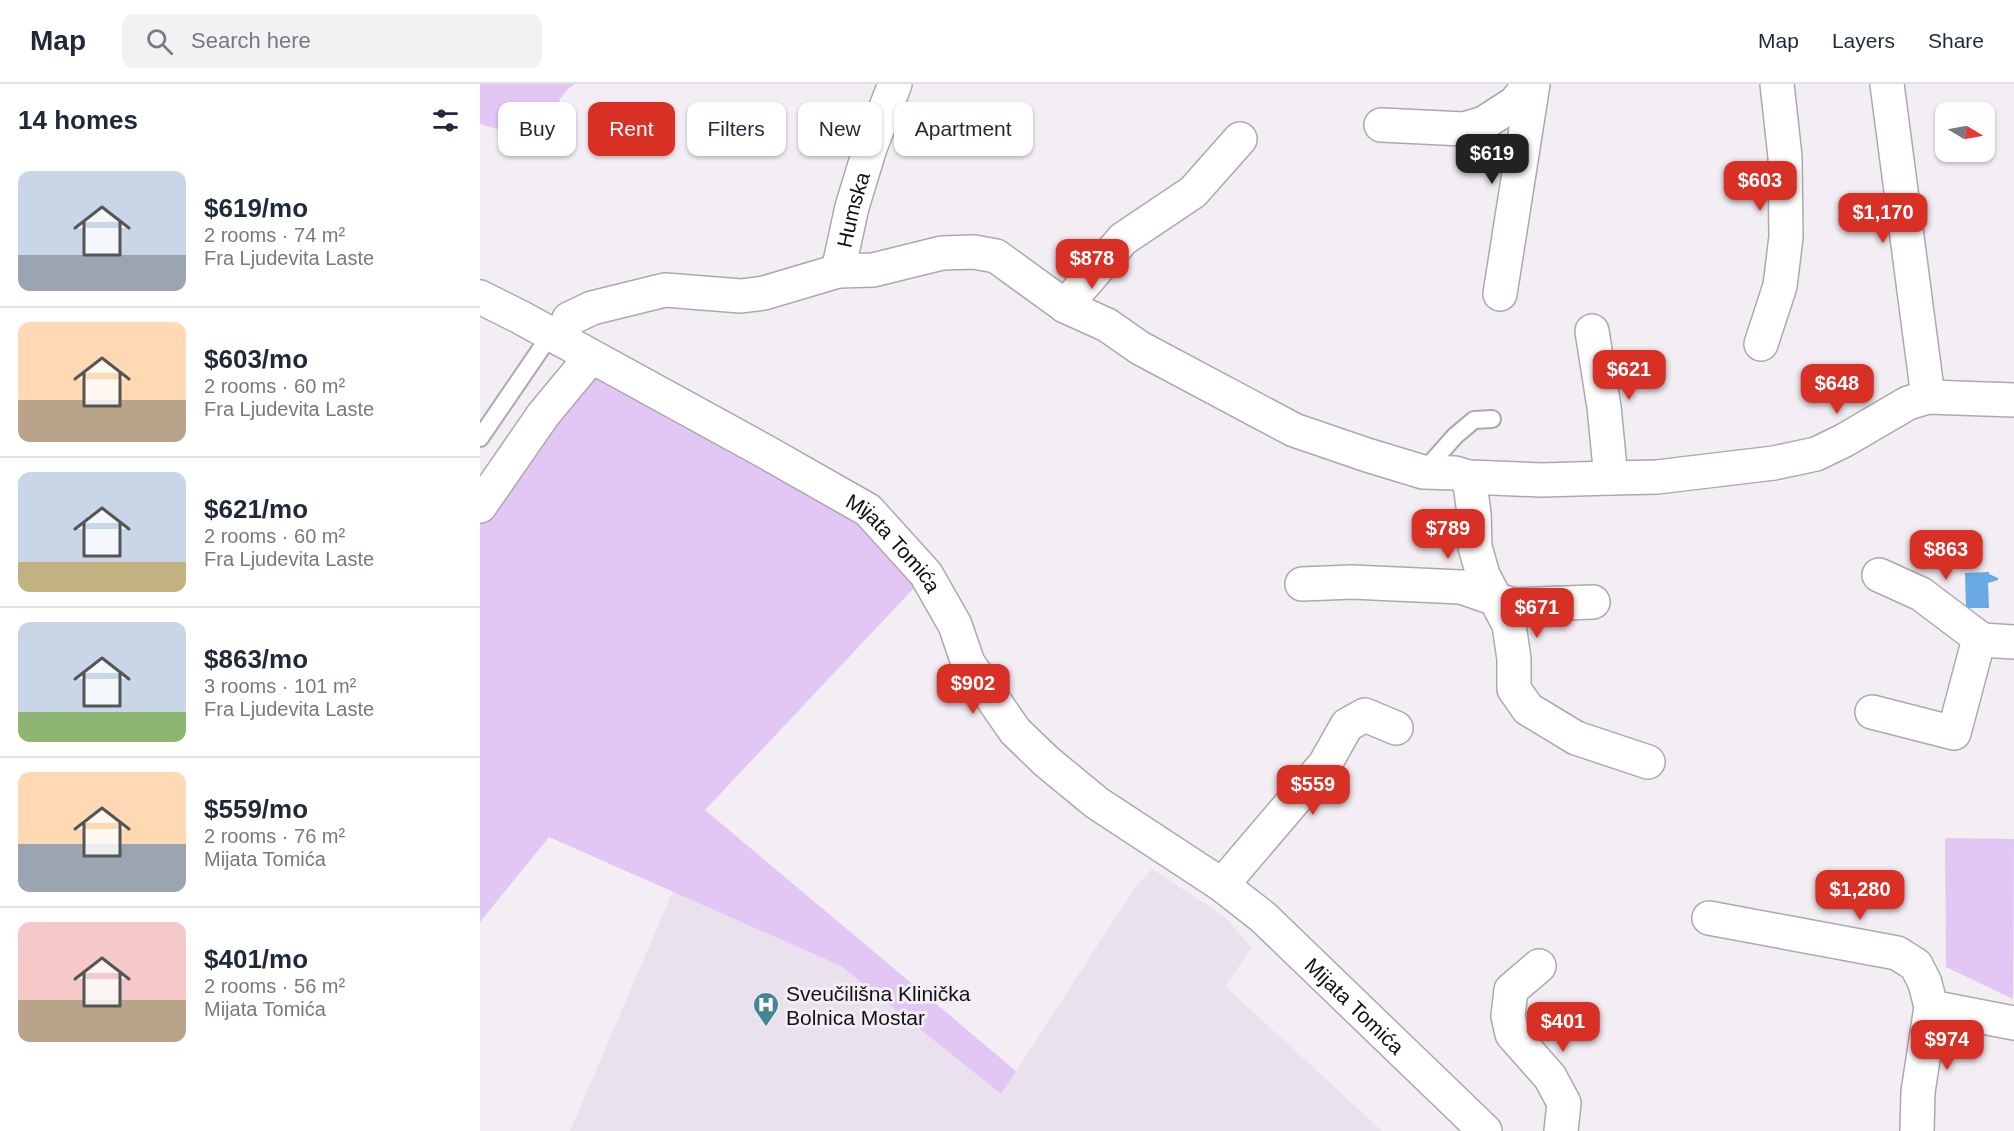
<!DOCTYPE html>
<meta charset="utf-8">
<style>
:root{--surface:#fff;--page:#f2f2f3;--text:#1f2937;--muted:#747a83;--line:#e0e1e3;--accent:#d93025}
body{margin:0;font-family:Helvetica,sans-serif;background:var(--page);color:var(--text);height:100vh;display:flex;flex-direction:column;font-size:22px;white-space:nowrap}
*{box-sizing:border-box;margin:0}
p{font-size:20px;color:var(--muted)}
.icon{flex:none;width:33px;height:33px;fill:none;stroke:currentColor;stroke-width:2;stroke-linecap:round;stroke-linejoin:round}
.map{position:relative;flex:1;overflow:hidden}
.sheet{display:flex;flex-direction:column;background:var(--surface);width:480px}
.sheet>*{flex:none}
.banner{position:absolute;left:18px;top:18px;width:570px;height:54px;display:flex;gap:12px}
.needle{width:39px;rotate:100deg}
.fabs{position:absolute;left:1455px;top:18px;display:grid;gap:12px}
.fabs a{display:grid;place-items:center;width:60px;height:60px;border-radius:12px;background:var(--surface);box-shadow:0 2px 4px #0004;font-size:30px}
.price{position:absolute;translate:-50% -51px;padding:0 14px;border-radius:12px;background:var(--accent);color:#fff;font-size:20px;line-height:39px;filter:drop-shadow(0 2px 3px #0008)}
.price::after{content:'';position:absolute;left:50%;top:36px;width:18px;height:14px;margin-left:-9px;background:inherit;clip-path:polygon(0 0,100% 0,50% 100%)}
.price.on{background:#222;color:#fff}
ul{padding:0;list-style:none}
li{display:flex;align-items:center;gap:18px;height:150px;padding:0 18px}
li+li{border-top:2px solid var(--line)}
li span{display:grid;place-items:center;flex:none;width:168px;height:120px;border-radius:12px;color:#555}
li>.icon{margin-inline-start:auto}
span .icon{width:72px;height:72px;fill:#fffc;stroke-width:1}
li b{font-size:26px}
h2{display:flex;justify-content:space-between;align-items:center;height:72px;padding:0 18px;font-size:26px}
.pill{padding:0 21px;border-radius:12px;background:var(--surface);box-shadow:0 2px 4px #0004;font-size:21px;line-height:54px}
.pill.on{background:var(--accent);color:#fff}
header{display:flex;align-items:center;gap:36px;box-sizing:border-box;height:84px;padding:0 30px;background:var(--surface);border-bottom:2px solid var(--line)}
header strong{font-size:28px}
nav{display:flex;gap:33px;margin-inline-start:auto;font-size:21px}
.search{width:420px;height:54px;background:var(--page);display:flex;align-items:center;gap:15px;box-sizing:border-box;padding:0 21px;border-radius:12px;color:var(--muted);font-size:22px}
main{display:flex;flex:1;min-height:0}
.map>svg:first-child{display:block}
</style>
<header>
<strong>Map</strong>
<div class="search"><svg class="icon" aria-label="search" viewBox="0 0 24 24"><circle cx="10" cy="10" r="6"/><path d="M15 15l6 6"/></svg>Search here</div>
<nav><a>Map</a><a>Layers</a><a>Share</a></nav>
</header>
<main>
<section class="sheet">
<h2>14 homes<svg class="icon" aria-label="filters" viewBox="0 0 24 24"><path d="M4 7h16M4 17h16"/><circle cx="9" cy="7" r="2"/><circle cx="15" cy="17" r="2"/></svg></h2>
<ul>
<li><span style="background:linear-gradient(#c9d6e8 70%,#9aa5b1 0)"><svg class="icon" aria-label="home" viewBox="0 0 24 24"><path d="M3 11l9-7 9 7M6 9v11h12V9"/></svg></span><div><b>$619/mo</b><p>2 rooms · 74 m²</p><p>Fra Ljudevita Laste</p></div></li>
<li><span style="background:linear-gradient(#ffd9b3 65%,#b9a48a 0)"><svg class="icon" aria-label="home" viewBox="0 0 24 24"><path d="M3 11l9-7 9 7M6 9v11h12V9"/></svg></span><div><b>$603/mo</b><p>2 rooms · 60 m²</p><p>Fra Ljudevita Laste</p></div></li>
<li><span style="background:linear-gradient(#c9d6e8 75%,#c2b280 0)"><svg class="icon" aria-label="home" viewBox="0 0 24 24"><path d="M3 11l9-7 9 7M6 9v11h12V9"/></svg></span><div><b>$621/mo</b><p>2 rooms · 60 m²</p><p>Fra Ljudevita Laste</p></div></li>
<li><span style="background:linear-gradient(#c9d6e8 75%,#8fb573 0)"><svg class="icon" aria-label="home" viewBox="0 0 24 24"><path d="M3 11l9-7 9 7M6 9v11h12V9"/></svg></span><div><b>$863/mo</b><p>3 rooms · 101 m²</p><p>Fra Ljudevita Laste</p></div></li>
<li><span style="background:linear-gradient(#ffd9b3 60%,#9aa5b1 0)"><svg class="icon" aria-label="home" viewBox="0 0 24 24"><path d="M3 11l9-7 9 7M6 9v11h12V9"/></svg></span><div><b>$559/mo</b><p>2 rooms · 76 m²</p><p>Mijata Tomića</p></div></li>
<li><span style="background:linear-gradient(#f6c9c9 65%,#b9a48a 0)"><svg class="icon" aria-label="home" viewBox="0 0 24 24"><path d="M3 11l9-7 9 7M6 9v11h12V9"/></svg></span><div><b>$401/mo</b><p>2 rooms · 56 m²</p><p>Mijata Tomića</p></div></li>
</ul>
</section>
<div class="map">
<svg width="1534" height="1047" viewBox="0 0 1534 1047">
<rect width="100%" height="100%" fill="#f2eef4"/>
<path fill="#e9e2ee" d="M672,785l74,49 26,30 -27,38 157,145h-812l103,-240 168,75 160,128 135,-208z"/>
<path fill="#e2c6f3" d="M0,0h95c-21,12 -22,37 -27,59l-68,-19z
M111,273l175,95 162,121 -223,237 311,261 -15,23 -160,-128 -292,-129 -69,85v-416z
M1465,754l69,1 -1,160 -67,-32z"/>
<path fill="#69aae2" d="M1509,488v2l9,4v2l-10,3 1,25h-23l-1,-35z"/>
<g fill="none" stroke-linecap="round" stroke-linejoin="round">
<defs>
<path id="service" d="M0,354l71,-104
M944,387l31,-35 19,-16 18,-1"/>
<g id="minor">
<path d="M1407,0l41,313"/>
<path d="M901,41l83,4 20,-6 31,-20 15,-19"/>
<path id="s1" d="M358,187l14,-64 18,-59 25,-64"/>
<path d="M1020,210l33,-210"/>
<path id="s2" d="M0,213l40,20 246,135 102,58 58,64 29,51 13,38 47,68 31,30 51,42 125,82 41,32 222,214"/>
<path d="M585,222l58,-67 70,-47 47,-53"/>
<path d="M1112,247l12,76 7,71"/>
<path d="M80,255l9,-20 23,-11 73,-18 76,6 23,-3 74,-22 35,-1 69,-17 32,-1 22,4 69,50 42,19 33,23 154,82 73,25 56,17 32,1 14,4 72,3 70,-2 46,-1 117,-14 42,-9 27,-13 65,-38 20,-6 86,3"/>
<path d="M1281,260l19,-58 6,-49 -1,-80 -8,-73"/>
<path d="M989,393l5,36 1,34 8,28 26,50 5,34v30l14,20 48,29 72,24"/>
<path d="M0,422l63,-91 48,-58"/>
<path d="M1399,491l42,19 61,46"/>
<path d="M822,500l50,-2 109,5 52,18 80,-3"/>
<path d="M1392,628l82,21 22,-83 6,-10 32,2"/>
<path d="M742,801l103,-121 22,-39 18,-10 31,13"/>
<path d="M1229,834l188,35 19,12 9,18 6,24 83,16"/>
<path d="M1059,882l-28,24 -3,26 4,18 38,43 14,26 -3,28"/>
<path d="M1437,1047l1,-39 13,-85"/>
</g>
</defs>
<use href="#service" stroke="#aca9ae" stroke-width="20"/>
<use href="#minor" stroke="#aca9ae" stroke-width="36"/>
<use href="#service" stroke="#fff" stroke-width="16"/>
<use href="#minor" stroke="#fff" stroke-width="33"/>
</g>
<defs>
<symbol id="hospital-pin" viewBox="-11 -11 22 30"><path d="M0 17L-7.5 6A9.5 9.5 0 1 1 7.5 6Z" fill="#448598" stroke="#f2eef4"/><path d="M-5-5h3v3.5h4V-5h3V5h-3V1.5h-4V5h-3Z" fill="#fff"/></symbol>
</defs>
<g fill-rule="evenodd">
<use href="#hospital-pin" x="271" y="906" width="30" height="40"/>
</g>
<g text-anchor="middle" dominant-baseline="central" stroke-width="6" stroke-linejoin="round" paint-order="stroke">
<g font-size="21" fill="#131113" stroke="#f2eef4">
<text stroke="none"><textPath href="#s1" startOffset="63">Humska</textPath></text>
<text stroke="none"><textPath href="#s2" startOffset="484">Mijata Tomića</textPath></text>
<text stroke="none"><textPath href="#s2" startOffset="1149">Mijata Tomića</textPath></text>
</g>
<g font-size="21" fill="#131113" stroke="#f2eef4" text-anchor="start">
<text x="306" y="909">Sveučilišna Klinička<tspan x="306" dy="24">Bolnica Mostar</tspan></text>
</g>
</g>
</svg>
<div class="fabs">
<a><svg class="needle" viewBox="-14 -14 28 28"><path d="M0-13l5 13h-10z" fill="#e53935"/><path d="M0 13l5-13h-10z" fill="#747a83"/></svg></a>
</div>
<b class="price on" style="left:1012px;top:101px">$619</b>
<b class="price" style="left:1280px;top:128px">$603</b>
<b class="price" style="left:1403px;top:160px">$1,170</b>
<b class="price" style="left:612px;top:206px">$878</b>
<b class="price" style="left:1149px;top:317px">$621</b>
<b class="price" style="left:1357px;top:331px">$648</b>
<b class="price" style="left:968px;top:476px">$789</b>
<b class="price" style="left:1466px;top:497px">$863</b>
<b class="price" style="left:1057px;top:555px">$671</b>
<b class="price" style="left:493px;top:631px">$902</b>
<b class="price" style="left:833px;top:732px">$559</b>
<b class="price" style="left:1380px;top:837px">$1,280</b>
<b class="price" style="left:1083px;top:969px">$401</b>
<b class="price" style="left:1467px;top:987px">$974</b>
<div class="banner">
<a class="pill">Buy</a>
<a class="pill on">Rent</a>
<a class="pill">Filters</a>
<a class="pill">New</a>
<a class="pill">Apartment</a>
</div>
</div>
</main>
